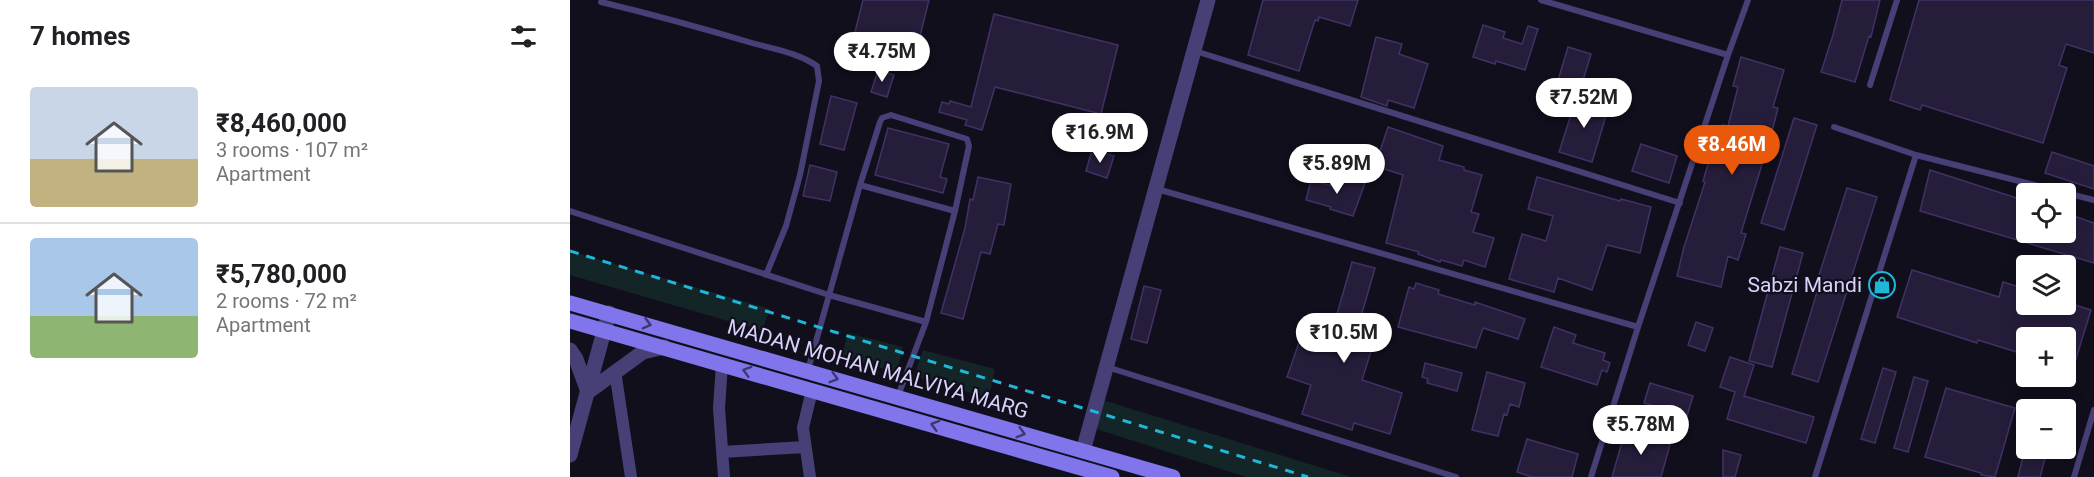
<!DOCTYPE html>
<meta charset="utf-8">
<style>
:root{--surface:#fff;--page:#f6f6f6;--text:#202124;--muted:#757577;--line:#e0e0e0;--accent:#ea580c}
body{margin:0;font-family:Roboto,sans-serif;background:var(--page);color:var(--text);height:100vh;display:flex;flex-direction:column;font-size:22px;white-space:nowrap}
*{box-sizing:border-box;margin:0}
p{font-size:20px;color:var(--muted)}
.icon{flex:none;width:33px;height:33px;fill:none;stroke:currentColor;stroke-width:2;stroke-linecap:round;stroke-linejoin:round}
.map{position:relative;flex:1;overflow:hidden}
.panel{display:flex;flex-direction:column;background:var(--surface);width:570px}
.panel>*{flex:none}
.buttons{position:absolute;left:1446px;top:183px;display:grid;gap:12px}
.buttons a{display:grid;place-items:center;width:60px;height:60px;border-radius:6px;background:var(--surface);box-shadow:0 3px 15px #0003;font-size:30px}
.price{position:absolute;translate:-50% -51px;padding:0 14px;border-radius:21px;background:#fff;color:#222;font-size:20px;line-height:39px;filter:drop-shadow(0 2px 3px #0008)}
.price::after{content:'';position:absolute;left:50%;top:36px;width:18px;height:14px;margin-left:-9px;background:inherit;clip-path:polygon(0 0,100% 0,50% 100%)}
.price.on{background:var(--accent);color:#fff}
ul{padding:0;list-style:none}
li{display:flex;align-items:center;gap:18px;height:150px;padding:0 30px}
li+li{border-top:2px solid var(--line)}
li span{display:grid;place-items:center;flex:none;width:168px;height:120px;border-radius:6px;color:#555}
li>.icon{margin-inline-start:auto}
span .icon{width:72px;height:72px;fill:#fffc;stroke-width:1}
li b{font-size:26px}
h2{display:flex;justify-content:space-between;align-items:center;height:72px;padding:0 30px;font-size:26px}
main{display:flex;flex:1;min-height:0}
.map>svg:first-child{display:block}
</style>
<main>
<section class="panel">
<h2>7 homes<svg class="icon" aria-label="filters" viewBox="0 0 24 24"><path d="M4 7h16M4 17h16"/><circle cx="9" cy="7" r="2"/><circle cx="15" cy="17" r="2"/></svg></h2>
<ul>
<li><span style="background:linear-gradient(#c9d6e8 60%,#c2b280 0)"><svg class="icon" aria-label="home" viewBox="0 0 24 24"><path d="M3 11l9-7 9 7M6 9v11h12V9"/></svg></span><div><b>₹8,460,000</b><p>3 rooms · 107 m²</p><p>Apartment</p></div></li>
<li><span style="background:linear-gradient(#a9c7e8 65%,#8fb573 0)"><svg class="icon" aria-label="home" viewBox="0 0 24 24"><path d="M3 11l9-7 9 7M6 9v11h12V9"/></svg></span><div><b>₹5,780,000</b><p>2 rooms · 72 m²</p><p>Apartment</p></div></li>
</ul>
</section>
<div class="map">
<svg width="1524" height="477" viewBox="0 0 1524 477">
<rect width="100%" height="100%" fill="#120f1d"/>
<path fill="#132526" d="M0,251l200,58 -8,22 -192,-56z
M278,333l55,14 -6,25 -56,-15z
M353,350l72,19 -6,29 -75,-22z
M533,400l248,77h-105l-153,-49z"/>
<path fill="#261d3b" stroke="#403264" stroke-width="1.5" d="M293,0h66l-15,60 -62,-16z
M693,0h95l-8,26 -31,-9 -1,4 -3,-1 -16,51 -51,-16z
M1272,0h38l-9,37 -2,-1 -14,46 -34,-10 12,-37z
M1349,0h175v53l-28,-9 -7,21 8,3 -24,75 -121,-38 -2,5 -30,-10z
M424,14l124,31 -17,69 -106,-27 -13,43 -17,-5 2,-5 -28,-8 3,-10 7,2 1,-3 21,6z
M913,25l22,7 -2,6 19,6 6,-18 10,3 -13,41 -29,-9 -1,3 -22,-7z
M806,37l26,7 -3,10 29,10 -14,44 -26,-8 -1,6 -26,-9z
M998,47l23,7 -12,40 -23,-7z
M1171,57l43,13 -11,37 5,1 -7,27 -30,98 5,1 -8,26 -10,-4 -7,31 -44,-11 7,-29 21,-65 -2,-1 7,-24 3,1 10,-33 5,1 10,-39 -5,-1z
M308,70l16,5 -7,22 -16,-5z
M261,96l26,7 -13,47 -24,-6z
M1007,96l32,10 -17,56 -33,-10z
M1224,118l23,7 -33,105 -23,-7z
M818,127l55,19 -4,14 25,7v3l18,5 -11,37 8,2 -6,18 21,6 -9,29 -21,-7 -2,6 -21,-6 -1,2 -22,-8 1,-2 -33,-9 17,-68 -28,-9z
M318,128l61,16 -9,33 7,2 -4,14 -68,-18z
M1071,144l36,12 -8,27 -37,-12z
M522,150l22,6 -7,22 -21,-7z
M1482,152l42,14v23l-49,-16z
M240,165l27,7 -7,29 -27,-5z
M1360,170l96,31v31h40v-19l28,10v40l-174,-52z
M770,176l25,7 -12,33 -23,-7 1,-2 -25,-7 5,-20 25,7z
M408,177l33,7 -7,41 -6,-1 -8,30 -9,-2 -18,67 -22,-6 24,-85 5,-29 3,1z
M967,177l83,24 1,-2 30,8 -11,46 -33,-8 -15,45 -34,-12 -4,14 -45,-13 13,-45 24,7 7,-25 -25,-7z
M1277,188l30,9 -59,185 -26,-8 30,-98 -3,-1z
M1210,247l23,6 -31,114 -23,-6z
M782,262l23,6 -17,59 4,1 -1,2 15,5 -14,45 40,13 -12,41 -36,-11 -2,7 -50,-16 9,-29 -24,-8 22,-63 19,7 1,-1 6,1z
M1342,270l87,27 4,-15 23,7v15h40v-2l25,8 -23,75 -2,-1v-46h-40v17l-48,-15 -1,3 -80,-26z
M846,283l23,7 -1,4 37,11v-3l50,17 -7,20 -35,-11 -7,20 -78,-21 11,-40 5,2z
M574,286l17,4 -14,53 -16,-4z
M1126,322l17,6 -8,23 -17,-6z
M984,327l22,8 -3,8 32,10 -2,7 7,3 -3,9 -5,-2 -5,15 -56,-18z
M1160,357l24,8 -10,31 70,21 -8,26 -79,-24 8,-27 -15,-5z
M855,363l37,10 -5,18 -30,-8 1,-4 -6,-2z
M1313,368l13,4 -21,71 -14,-4z
M917,372l38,11 -6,24 -9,-3 -3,11 -3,-1 -6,22 -26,-6z
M1344,377l14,4 -20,71 -14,-4z
M1080,383l43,13 -6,20 -43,-13z
M1376,388l69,20 -20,69 -14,-2v-2l-56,-16z
M1056,428l45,13 -10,36h-49z
M957,439l51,15 -6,23h-40l-15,-5z
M1455,448h23l-8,29h-22z
M1153,450l18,5 -6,22h-12z"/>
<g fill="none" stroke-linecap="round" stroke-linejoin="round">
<path stroke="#464076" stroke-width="6" d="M971,0l187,55
M31,2c50,12 101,26 151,41 21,6 47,10 65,23l2,15 -19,94 -14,51 -20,49
M625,51l485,152
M1300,85l27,-85
M1264,127l82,28 178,45
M290,185l20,-63 2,-4 9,-3 76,24 2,7 -14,65
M587,189l481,138
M0,211l259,84 97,27
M537,367l349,110
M238,370l52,-185 95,26 -29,111 -28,74
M1021,477l47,-150 90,-272 20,-55
M1245,477l101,-322
M1504,477l20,-67"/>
<path stroke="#464076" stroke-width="12" d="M152,364l-3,44 5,69
M45,371l16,106
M152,452l83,-5
M240,477l-7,-49 9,-38"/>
<path stroke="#464076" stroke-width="15" d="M0,350l6,9 12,33 55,-40 21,-5
M513,451l125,-451
M0,455l39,-142"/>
<path stroke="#8175ec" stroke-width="15" d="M0,303l603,174
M0,321l542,156"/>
<path stroke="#1eb7d8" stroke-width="3" stroke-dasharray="9 8" stroke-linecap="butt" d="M0,251l738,226"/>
</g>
<defs><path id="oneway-chevron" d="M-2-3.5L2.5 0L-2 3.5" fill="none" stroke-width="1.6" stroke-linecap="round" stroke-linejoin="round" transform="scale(1.5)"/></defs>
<g stroke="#3e3870">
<use href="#oneway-chevron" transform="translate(77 324) rotate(15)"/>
<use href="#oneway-chevron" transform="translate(177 371) rotate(-164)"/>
<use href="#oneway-chevron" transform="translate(264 378) rotate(16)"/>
<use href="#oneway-chevron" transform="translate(365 425) rotate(-164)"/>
<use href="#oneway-chevron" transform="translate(451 433) rotate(16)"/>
</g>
<defs>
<symbol id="shop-ring" viewBox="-11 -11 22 22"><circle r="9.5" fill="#120f1d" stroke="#1eb7d8" stroke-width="1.5"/><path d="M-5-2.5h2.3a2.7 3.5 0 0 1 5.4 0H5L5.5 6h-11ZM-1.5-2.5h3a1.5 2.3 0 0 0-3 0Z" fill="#1eb7d8"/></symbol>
</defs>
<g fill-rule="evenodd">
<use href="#shop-ring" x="1297" y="270" width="30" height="30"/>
</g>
<g text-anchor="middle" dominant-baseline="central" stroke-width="4.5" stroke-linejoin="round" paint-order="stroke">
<g font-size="21" fill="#d9d1f9" stroke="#120f1d" text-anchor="end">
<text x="1292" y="285">Sabzi Mandi</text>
</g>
<g font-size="21" fill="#d9d1f9" stroke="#120f1d">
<text transform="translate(308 369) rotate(16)">MADAN MOHAN MALVIYA MARG</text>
</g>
</g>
</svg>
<div class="buttons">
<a><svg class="icon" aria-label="locate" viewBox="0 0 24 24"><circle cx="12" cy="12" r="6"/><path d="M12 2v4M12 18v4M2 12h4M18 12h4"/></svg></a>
<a><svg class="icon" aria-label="layers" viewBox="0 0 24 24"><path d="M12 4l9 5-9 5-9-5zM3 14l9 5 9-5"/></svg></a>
<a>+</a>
<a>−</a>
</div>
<b class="price" style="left:312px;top:83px">₹4.75M</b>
<b class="price" style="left:1014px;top:129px">₹7.52M</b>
<b class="price" style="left:530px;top:164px">₹16.9M</b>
<b class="price on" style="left:1162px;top:176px">₹8.46M</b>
<b class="price" style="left:767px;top:195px">₹5.89M</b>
<b class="price" style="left:774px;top:364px">₹10.5M</b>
<b class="price" style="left:1071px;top:456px">₹5.78M</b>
</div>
</main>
